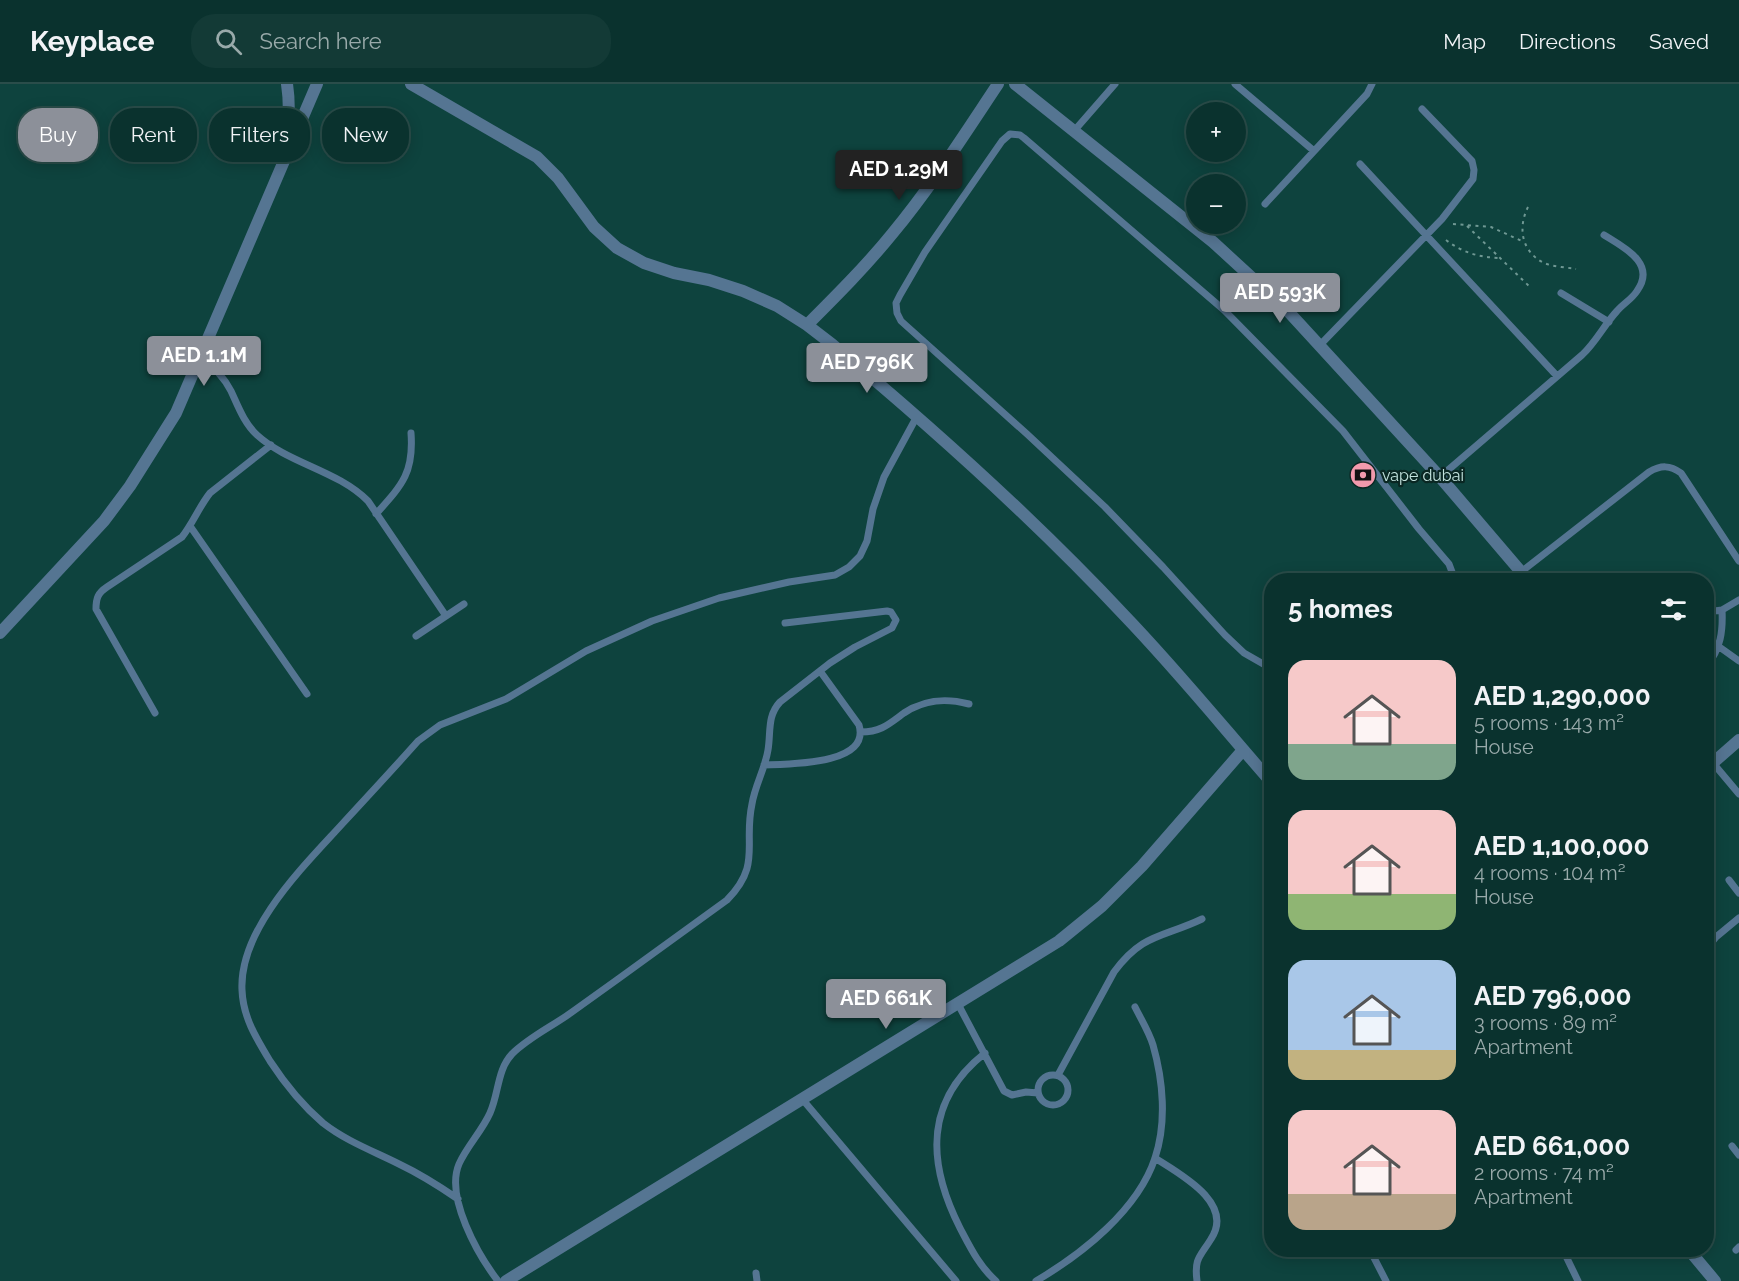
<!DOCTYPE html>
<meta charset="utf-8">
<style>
:root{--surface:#0a322e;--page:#133a36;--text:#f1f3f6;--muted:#9aa;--line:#2a4d4a;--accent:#8c9099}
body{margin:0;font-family:Raleway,sans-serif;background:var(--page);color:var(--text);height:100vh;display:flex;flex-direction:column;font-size:22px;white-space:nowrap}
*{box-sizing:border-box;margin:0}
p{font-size:20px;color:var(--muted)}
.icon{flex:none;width:33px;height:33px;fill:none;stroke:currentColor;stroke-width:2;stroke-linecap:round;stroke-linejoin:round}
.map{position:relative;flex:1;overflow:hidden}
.side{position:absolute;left:1264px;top:489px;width:450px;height:684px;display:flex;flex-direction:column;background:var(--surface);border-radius:24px;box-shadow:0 3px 15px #0003,0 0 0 2px var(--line)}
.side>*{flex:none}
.top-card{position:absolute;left:18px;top:24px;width:570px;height:54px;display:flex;gap:12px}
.tools{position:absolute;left:1186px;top:18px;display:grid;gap:12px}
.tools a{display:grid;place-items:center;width:60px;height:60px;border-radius:50%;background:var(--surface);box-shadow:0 3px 15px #0003,0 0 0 2px var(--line);font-size:30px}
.price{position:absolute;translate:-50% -51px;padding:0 14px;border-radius:6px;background:var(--accent);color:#fff;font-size:20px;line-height:39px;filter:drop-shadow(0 2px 3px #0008)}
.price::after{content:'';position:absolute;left:50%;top:36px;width:18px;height:14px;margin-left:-9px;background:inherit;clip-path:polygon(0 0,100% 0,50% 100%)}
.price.active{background:#222;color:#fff}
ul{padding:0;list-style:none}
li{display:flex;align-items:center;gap:18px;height:150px;padding:0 24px}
li span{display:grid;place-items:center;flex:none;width:168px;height:120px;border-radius:18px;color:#555}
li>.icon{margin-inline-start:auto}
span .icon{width:72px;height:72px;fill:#fffc;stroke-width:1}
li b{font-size:26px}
h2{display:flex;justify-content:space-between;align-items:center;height:72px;padding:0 24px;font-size:26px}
.pill{padding:0 21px;border-radius:24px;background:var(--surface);box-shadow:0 3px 15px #0003,0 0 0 2px var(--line);font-size:21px;line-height:54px}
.pill.active{background:var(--accent);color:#fff}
header{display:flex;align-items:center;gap:36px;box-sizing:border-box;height:84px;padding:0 30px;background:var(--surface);border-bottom:2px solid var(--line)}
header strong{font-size:28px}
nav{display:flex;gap:33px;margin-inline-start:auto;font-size:21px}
.search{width:420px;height:54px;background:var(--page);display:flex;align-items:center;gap:15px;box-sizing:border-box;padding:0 21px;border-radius:24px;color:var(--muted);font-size:22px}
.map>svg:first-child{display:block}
</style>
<header>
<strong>Keyplace</strong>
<div class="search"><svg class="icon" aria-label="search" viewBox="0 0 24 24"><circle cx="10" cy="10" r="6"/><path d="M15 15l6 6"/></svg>Search here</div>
<nav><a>Map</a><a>Directions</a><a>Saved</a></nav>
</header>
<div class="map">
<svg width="1739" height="1197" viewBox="0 0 1739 1197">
<rect width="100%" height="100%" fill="#0e433e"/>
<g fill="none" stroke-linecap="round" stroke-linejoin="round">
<path stroke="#6f9893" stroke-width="2" stroke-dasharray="3 4.5" stroke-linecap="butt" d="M1528,123c-10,20 -7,43 14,55 10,5 23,5 34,7
M1453,140l38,3 33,15
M1467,142l64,62
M1446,156c17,13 33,17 53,18"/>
<path stroke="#557592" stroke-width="7" d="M1235,0l79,67
M1074,47l41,-47
M1360,80l197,212
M1265,120l102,-110 5,-10
M1561,209l48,29
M1320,261l122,-126 31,-40 1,-9 -2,-9 -50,-52
M200,272c13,10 24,21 31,35 7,15 13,32 26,44 32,29 80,35 111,66l78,115
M1440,393l142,-122c14,-13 22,-30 35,-44 6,-7 15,-12 20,-20 20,-28 -14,-44 -33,-56
M376,430c26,-29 38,-41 35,-81
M190,442l117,168
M1521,488l128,-100c12,-7 21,-7 32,1l58,88
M1707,528l15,-2 17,-10
M416,552l48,-32
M1718,562l21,15
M1707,581c14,-16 16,-35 15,-55
M1272,585l-28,-16 -19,-18 -62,-68 -58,-60 -78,-73 -126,-113 -4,-8 -1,-10 4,-8 25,-43 77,-111 8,-7 10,1 4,3 200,172 119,121 76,98 30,35 3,8 -3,8
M155,629l-59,-104c0,-11 2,-16 11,-22l75,-50c11,-14 17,-30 28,-44l61,-48
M861,648c20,0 28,-8 43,-19 21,-14 42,-15 65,-9
M1713,679l26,31
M764,681c25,-1 107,0 95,-40l-39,-54
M1729,796l10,13
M1707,864l9,-11 23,-19
M958,920l46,87 8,4 14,-3 12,1
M985,969c-61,48 -58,110 -25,175 10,19 19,38 36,53
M1038 1006a15 15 0 1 1 30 0a15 15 0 1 1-30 0Z
M1058,991l56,-103c29,-39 48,-34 88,-53
M803,1016l153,181
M1732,1062l7,9
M1155,1074c25,16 80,45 56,81 -11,18 -17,19 -14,42
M458,1115c-19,-13 -38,-25 -59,-35 -26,-13 -53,-23 -76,-41 -21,-18 -38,-39 -53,-62 -14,-23 -27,-44 -28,-71 -3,-62 64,-126 102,-168 25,-27 50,-54 74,-81l22,-16 66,-26 80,-48 66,-30 67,-23 70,-16 46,-7 14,-8 11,-11 7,-15 6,-32 11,-32 32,-59
M1370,1166l16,31
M1563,1166l15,31
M1736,1166l3,-3
M756,1189l1,8
M498,1197c-20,-26 -53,-84 -39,-117 8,-18 23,-33 31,-51 9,-20 7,-43 22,-59 17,-17 41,-28 60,-42 52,-37 104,-75 155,-112 35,-36 16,-55 25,-96 3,-19 13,-35 16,-54 3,-18 -1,-34 12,-48l50,-39 25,-16 37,-19 4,-8 -5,-8 -4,-1 -102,12
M1036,1197c46,-27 102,-71 119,-123 12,-36 8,-78 -2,-113 -4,-13 -12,-26 -18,-38"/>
<path stroke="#557592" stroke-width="12" d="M411,0l126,73 21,21 36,49 23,21 27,15 30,10 35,7 34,11 34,15 30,19 26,20c102,85 201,174 291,270 52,54 99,112 148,168
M1015,0l198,158 73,67 154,168 88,103
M285,61c4,-20 5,-41 2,-61
M807,241c30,-30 59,-59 85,-91 39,-47 72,-99 106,-150
M0,549l104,-112 26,-35 46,-73 141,-329
M1707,684l32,-28
M1689,1166l26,31
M506,1197l553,-340 43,-35 40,-40 101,-116"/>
</g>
<defs>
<symbol id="bank-disc" viewBox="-11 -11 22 22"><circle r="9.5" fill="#f29aad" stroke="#0a2723"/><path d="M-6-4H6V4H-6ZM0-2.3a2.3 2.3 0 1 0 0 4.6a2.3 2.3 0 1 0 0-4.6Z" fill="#111"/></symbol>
</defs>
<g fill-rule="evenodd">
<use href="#bank-disc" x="1348" y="376" width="30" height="30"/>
</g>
<g text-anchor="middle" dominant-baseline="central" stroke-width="4.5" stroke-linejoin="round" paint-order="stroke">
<g font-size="16" fill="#c3e3de" stroke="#0a2723" text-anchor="start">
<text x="1382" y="391">vape dubai</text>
</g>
</g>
</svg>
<div class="tools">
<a>+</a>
<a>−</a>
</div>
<b class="price active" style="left:899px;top:117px">AED 1.29M</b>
<b class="price" style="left:1280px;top:240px">AED 593K</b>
<b class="price" style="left:204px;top:303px">AED 1.1M</b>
<b class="price" style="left:867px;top:310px">AED 796K</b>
<b class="price" style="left:886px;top:946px">AED 661K</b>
<div class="top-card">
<a class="pill active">Buy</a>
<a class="pill">Rent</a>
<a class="pill">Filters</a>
<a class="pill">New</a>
</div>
<section class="side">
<h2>5 homes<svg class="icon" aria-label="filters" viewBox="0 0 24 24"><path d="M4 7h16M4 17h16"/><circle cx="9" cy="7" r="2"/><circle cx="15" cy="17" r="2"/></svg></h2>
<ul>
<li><span style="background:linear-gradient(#f6c9c9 70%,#7fa58c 0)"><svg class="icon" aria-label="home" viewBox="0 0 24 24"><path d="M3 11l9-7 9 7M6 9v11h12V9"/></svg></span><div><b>AED 1,290,000</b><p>5 rooms · 143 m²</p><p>House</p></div></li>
<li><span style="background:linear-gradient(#f6c9c9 70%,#8fb573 0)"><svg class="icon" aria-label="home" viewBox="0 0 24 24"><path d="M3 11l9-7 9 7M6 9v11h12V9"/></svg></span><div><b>AED 1,100,000</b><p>4 rooms · 104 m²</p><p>House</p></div></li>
<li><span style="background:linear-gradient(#a9c7e8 75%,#c2b280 0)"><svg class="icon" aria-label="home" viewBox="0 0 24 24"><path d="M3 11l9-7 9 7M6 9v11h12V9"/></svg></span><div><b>AED 796,000</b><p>3 rooms · 89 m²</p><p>Apartment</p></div></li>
<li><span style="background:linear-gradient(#f6c9c9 70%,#b9a48a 0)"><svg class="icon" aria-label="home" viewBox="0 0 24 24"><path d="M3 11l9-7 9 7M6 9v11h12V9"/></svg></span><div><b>AED 661,000</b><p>2 rooms · 74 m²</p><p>Apartment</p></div></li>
</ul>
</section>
</div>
